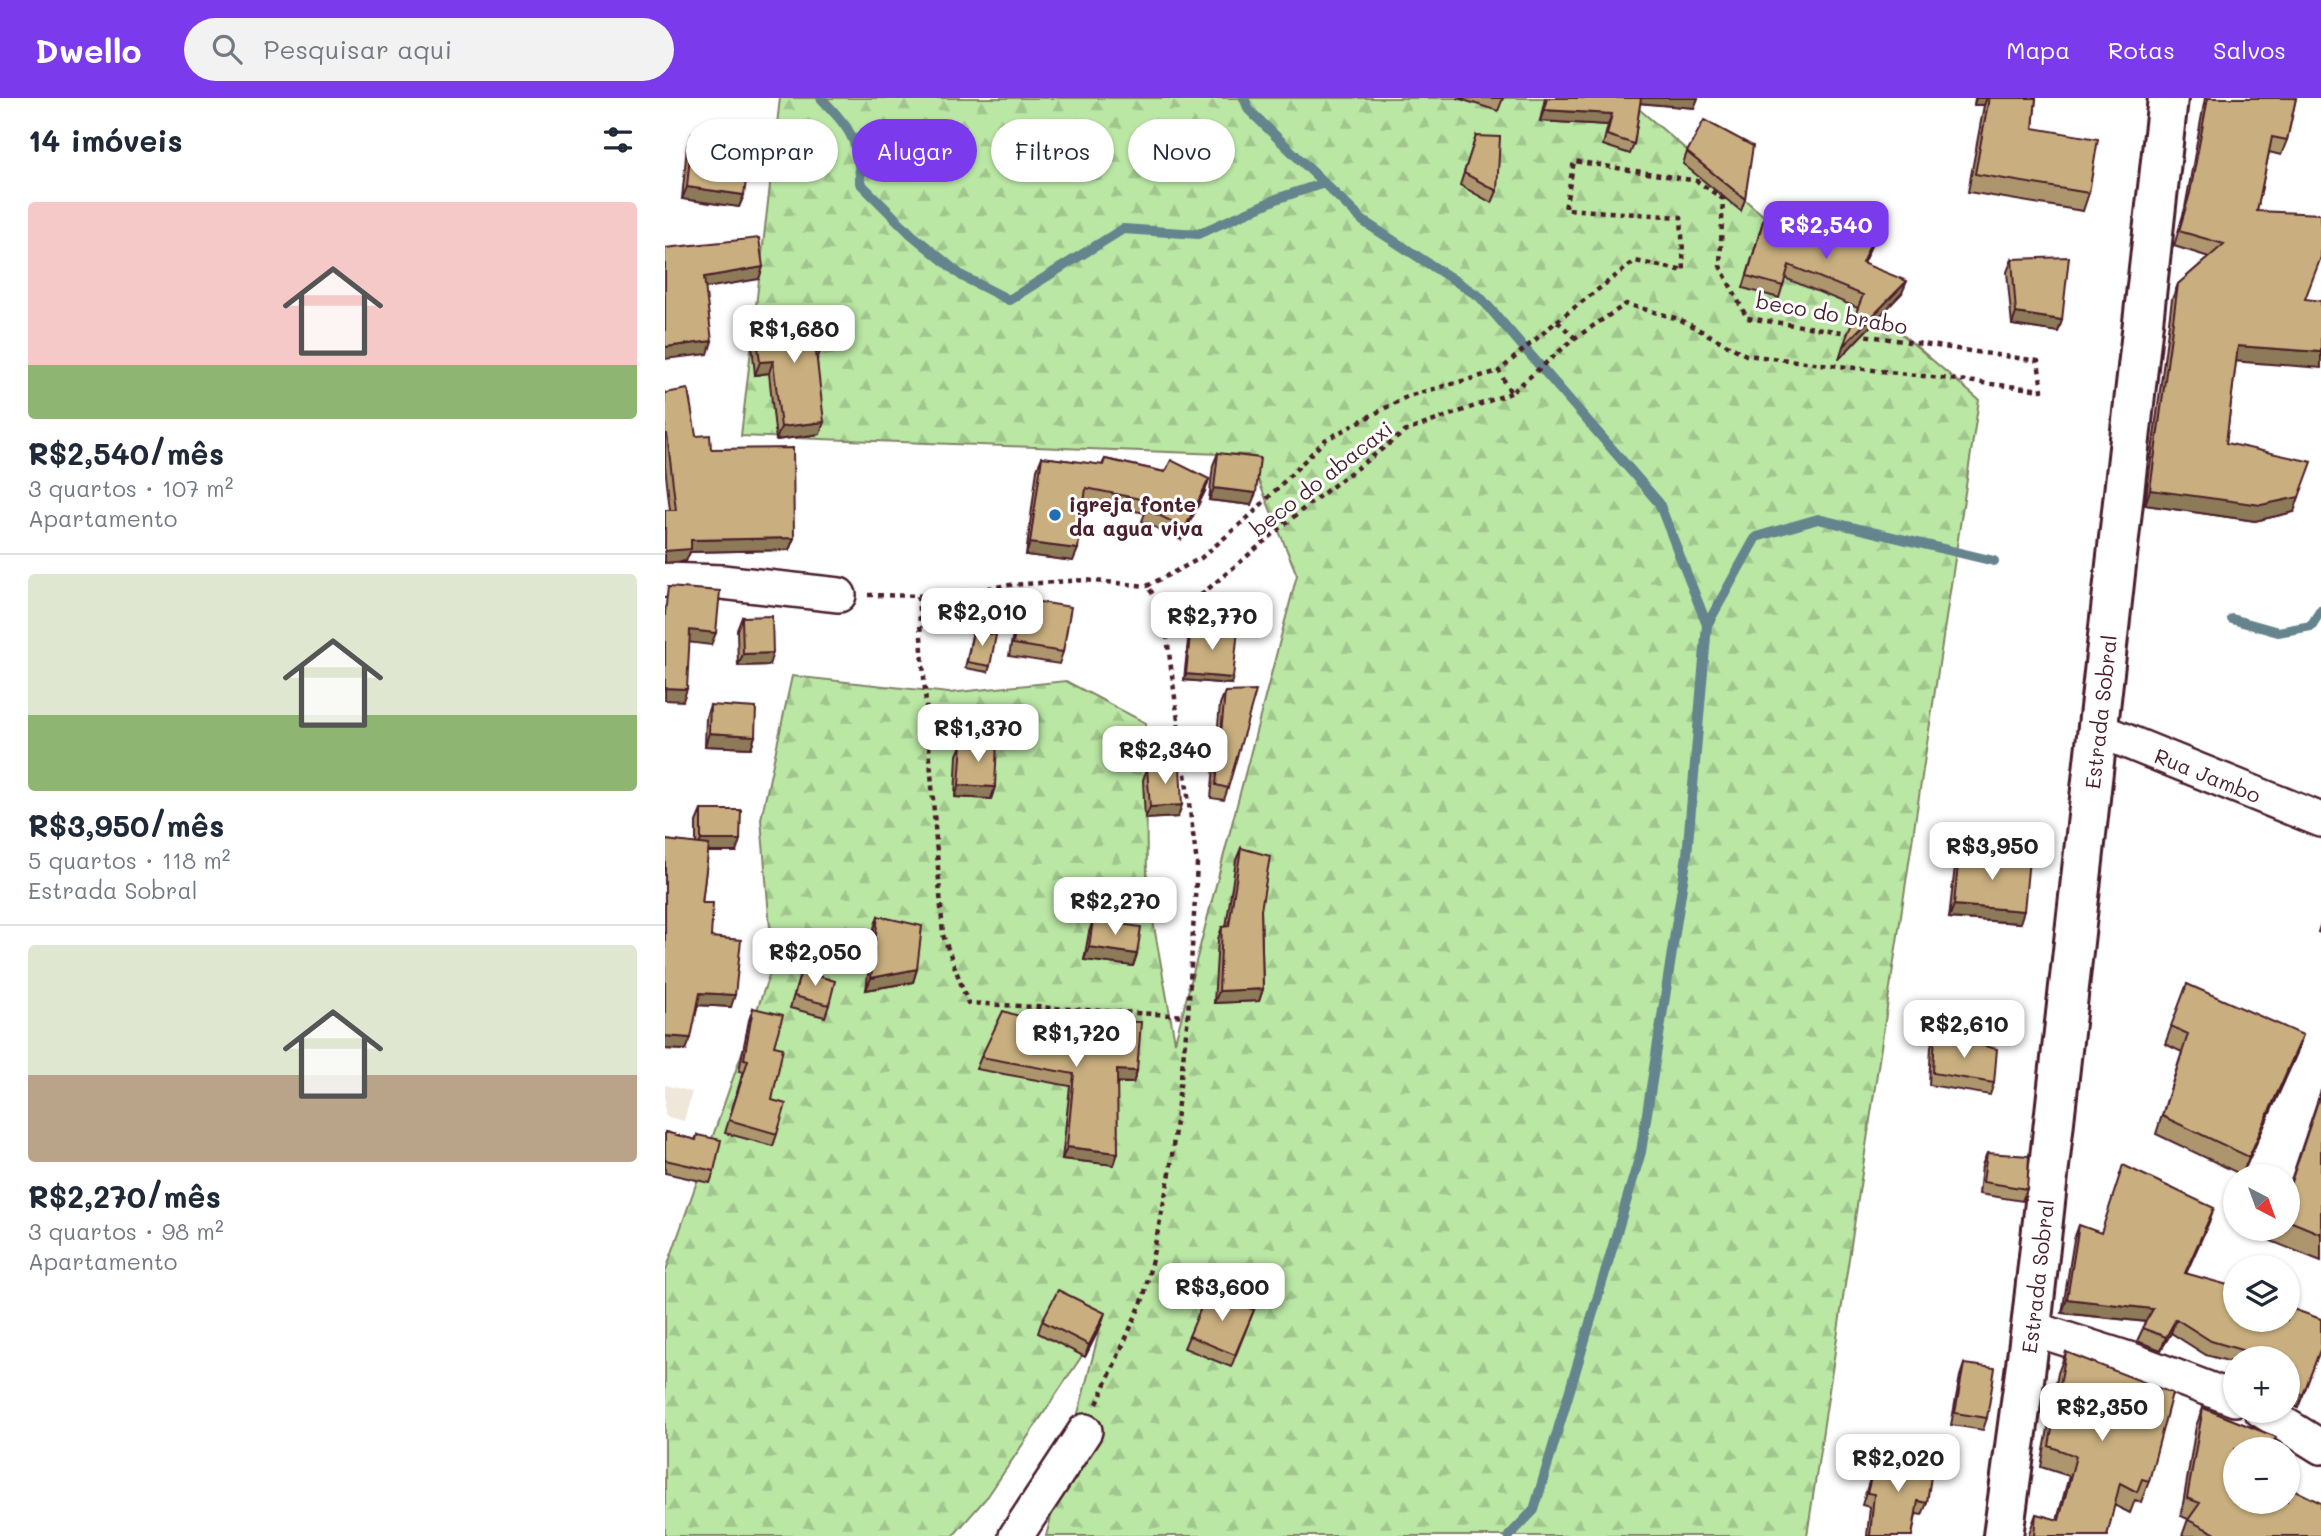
<!DOCTYPE html>
<html lang="pt">
<meta charset="utf-8">
<style>
:root{--surface:#fff;--page:#f2f2f3;--text:#1f2937;--muted:#747a83;--line:#e0e1e3;--accent:#7c3aed}
body{margin:0;font-family:Mali,sans-serif;background:var(--page);color:var(--text);height:100vh;display:flex;flex-direction:column;font-size:26px;white-space:nowrap}
*{box-sizing:border-box;margin:0}
p{font-size:23px;color:var(--muted)}
.icon{flex:none;width:38px;height:38px;fill:none;stroke:currentColor;stroke-width:2;stroke-linecap:round;stroke-linejoin:round}
.map{position:relative;flex:1;overflow:hidden}
.side{display:flex;flex-direction:column;background:var(--surface);width:665px}
.side>*{flex:none}
.hud{position:absolute;left:21px;top:21px;width:665px;height:63px;display:flex;gap:14px}
.needle{width:46px;rotate:139deg}
.controls{position:absolute;left:1558px;top:1066px;display:grid;gap:14px}
.controls a{display:grid;place-items:center;width:77px;height:77px;border-radius:50%;background:var(--surface);box-shadow:0 2px 5px #0004;font-size:35px}
.price{position:absolute;translate:-50% -60px;padding:0 16px;border-radius:14px;background:#fff;color:#222;font-size:23px;line-height:46px;filter:drop-shadow(0 2px 4px #0008)}
.price::after{content:'';position:absolute;left:50%;top:42px;width:21px;height:16px;margin-left:-10px;background:inherit;clip-path:polygon(0 0,100% 0,50% 100%)}
.price.current{background:var(--accent);color:#fff}
ul{padding:0;list-style:none}
li{display:grid;align-content:center;gap:14px;height:371px;padding:0 28px}
li+li{border-top:2px solid var(--line)}
li span{display:grid;place-items:center;height:217px;border-radius:7px;color:#555}
li>.icon{margin-inline-start:auto}
span .icon{width:126px;height:126px;fill:#fffc;stroke-width:1}
li b{font-size:30px}
h2{display:flex;justify-content:space-between;align-items:center;height:84px;padding:0 28px;font-size:30px}
.pill{padding:0 24px;border-radius:32px;background:var(--surface);box-shadow:0 2px 5px #0004;font-size:24px;line-height:63px}
.pill.current{background:var(--accent);color:#fff}
header{display:flex;align-items:center;gap:42px;box-sizing:border-box;height:98px;padding:0 35px;background:var(--accent);color:#fff}
header strong{font-size:33px}
nav{display:flex;gap:38px;margin-inline-start:auto;font-size:24px}
.search{width:490px;height:63px;background:var(--page);display:flex;align-items:center;gap:18px;box-sizing:border-box;padding:0 24px;border-radius:38px;color:var(--muted);font-size:26px}
main{display:flex;flex:1;min-height:0}
.map>svg:first-child{display:block}
</style>
<header>
<strong>Dwello</strong>
<div class="search"><svg class="icon" aria-label="search" viewBox="0 0 24 24"><circle cx="10" cy="10" r="6"/><path d="M15 15l6 6"/></svg>Pesquisar aqui</div>
<nav><a>Mapa</a><a>Rotas</a><a>Salvos</a></nav>
</header>
<main>
<section class="side">
<h2>14 imóveis<svg class="icon" aria-label="filters" viewBox="0 0 24 24"><path d="M4 7h16M4 17h16"/><circle cx="9" cy="7" r="2"/><circle cx="15" cy="17" r="2"/></svg></h2>
<ul>
<li><span style="background:linear-gradient(#f6c9c9 75%,#8fb573 0)"><svg class="icon" aria-label="home" viewBox="0 0 24 24"><path d="M3 11l9-7 9 7M6 9v11h12V9"/></svg></span><div><b>R$2,540/mês</b><p>3 quartos · 107 m²</p><p>Apartamento</p></div></li>
<li><span style="background:linear-gradient(#dfe7d0 65%,#8fb573 0)"><svg class="icon" aria-label="home" viewBox="0 0 24 24"><path d="M3 11l9-7 9 7M6 9v11h12V9"/></svg></span><div><b>R$3,950/mês</b><p>5 quartos · 118 m²</p><p>Estrada Sobral</p></div></li>
<li><span style="background:linear-gradient(#dfe7d0 60%,#b9a48a 0)"><svg class="icon" aria-label="home" viewBox="0 0 24 24"><path d="M3 11l9-7 9 7M6 9v11h12V9"/></svg></span><div><b>R$2,270/mês</b><p>3 quartos · 98 m²</p><p>Apartamento</p></div></li>
</ul>
</section>
<div class="map">
<svg width="1656" height="1438" viewBox="0 0 1656 1438">
<defs>
<pattern id="forest-firs" width="22" height="20" patternUnits="userSpaceOnUse" patternTransform="scale(1.75)"><rect width="22" height="20" fill="#bae7a4"/><path d="M5 1l3.5 6h-7zM16 11l3.5 6h-7z" fill="#a1c68d"/></pattern>
</defs>
<rect width="100%" height="100%" fill="#fff"/>
<filter id="ink" filterUnits="userSpaceOnUse"><feTurbulence type="fractalNoise" baseFrequency=".0143" numOctaves="2"/><feDisplacementMap in="SourceGraphic" scale="14" xChannelSelector="R" yChannelSelector="G"/><feConvolveMatrix kernelMatrix="1 2 1 2 8 2 1 2 1" color-interpolation-filters="sRGB"/></filter>
<g filter="url(#ink)">
<path fill="#efe7d9" d="M0,987l27,7 -8,29 -19,-5z"/>
<path fill="url(#forest-firs)" stroke="#828368" stroke-width="2" d="M115,0h846l353,302 -172,1136h-761l54,-207 -112,167 -35,40h-288v-263l108,-309 -12,-145 31,-143 157,17 117,-12 80,42 1,165 28,154 122,-467 -49,-120 -507,-19z"/>
<g fill="none" stroke-linecap="round" stroke-linejoin="round">
<path stroke="#65848e" stroke-width="10" d="M156,0c28,30 39,42 39,85l51,51 51,42 47,24 114,-71 75,5 81,-36 45,-15
M579,0l5,12 114,111 117,76 179,206 48,122 -20,230 -46,297 -107,358 -25,26
M1567,521l46,13 33,-6 10,-16
M1042,527l49,-88 62,-18 176,42"/>
<defs>
<g id="minor">
<path d="M0,482l57,2 117,13"/>
<path id="s1" d="M1431,631l225,91"/>
<path d="M1366,1230l101,32 103,39"/>
<path d="M1596,1312l60,37"/>
<path d="M351,1438l69,-105"/>
</g>
<g id="tertiary">
<path id="s2" d="M1338,1438l28,-208 137,-1230"/>
</g>
</defs>
<use href="#minor" stroke="#4a1f2b" stroke-width="38"/>
<use href="#tertiary" stroke="#4a1f2b" stroke-width="44"/>
<path stroke="#4a1f2b" stroke-width="4.5" stroke-dasharray="5 5" stroke-linecap="butt" d="M892,223l78,-60 49,10 -3,-54 -116,-8 9,-48 123,20 26,18 -3,67 27,52 291,43 4,29 -296,-35 -67,-36 -53,-15 -51,34 -64,55 -12,-22 58,-50 18,17
M203,497l64,1 78,-11 75,-5 62,6 54,-28 51,-44 73,-74 83,-44 91,-25
M253,498l25,339 25,68 220,13
M498,509l33,-8 113,-95 97,-73 105,-38
M432,1306l47,-107 26,-124 18,-157 9,-152 -34,-257 -16,-21"/>
<use href="#minor" stroke="#fff" stroke-width="33"/>
<use href="#tertiary" stroke="#fff" stroke-width="38"/>
</g>
<path fill="#ad966d" stroke="#4a1f2b" stroke-width="2" d="M792,0h46l-5,13z
M880,0h153l-4,10 -54,-5 -6,41 -4,10 -27,-9 5,-20 -68,-4z
M1310,0h61l-3,30 56,65 -6,18 -115,-19 16,-87h-10z
M1540,0h91l-9,42 -6,15 -12,-3 -12,59 -21,150 -10,82 68,69 -39,9 -110,-16 27,-206 6,-15 31,-27 -35,-11 11,-38z
M27,36l52,61 -5,12 -57,-8 5,-53z
M811,38l21,55 -5,12 -32,-18z
M1022,54l58,47 -4,12 -58,-47z
M1099,120l61,17 51,-3 -13,32 39,29 -63,66 19,-51 -73,-30 -6,20 -36,-10z
M1347,161l50,61 -4,12 -46,-7 -5,-53z
M119,215l36,39 -3,8 3,74 -44,6 -7,-67 -14,2 -4,-42 4,-12 28,-3z
M0,295l31,43 15,13 83,89 -5,12 -99,2 -4,9 -16,-51 -5,-44z
M553,355l33,52 -42,-5 4,-35z
M377,359l60,8 3,-6 60,13 44,7 -4,12 -24,49 -39,-19 3,-8 -61,-12 -11,60 -47,-6 11,-86z
M356,501l42,53 -4,12 -50,-8 8,-45z
M77,519l27,48 -31,1 -1,-36z
M526,527l40,59 -47,-4 5,-49z
M308,533l17,35 -2,6 -23,-4z
M560,594l3,96 -4,12 -13,-2 9,-94z
M45,607l45,31 -4,12 -46,-2 1,-29z
M297,645l33,44 -4,12 -36,-2 2,-42z
M482,670l31,49 -33,2 -2,-39z
M36,712l35,42h-28l-6,51 29,104 -33,-2 -12,45 -21,-1v-209l31,4v-22z
M576,750l20,62 2,79 -4,12 -45,2 4,-64 4,-12h4l10,-67z
M1294,756l61,69 -71,-5 6,-52z
M213,818l39,53 -4,13 -47,8 8,-62z
M428,822l44,34 -4,12 -49,-6 5,-28z
M1656,825v10l-3,-1z
M136,873l28,34 -4,12 -35,-9z
M1522,886l110,69 -55,122 -86,-41 26,-82 -17,-8z
M88,910l21,38 -2,54 5,34 -4,12 -48,-13 18,-61 -4,-1 10,-51z
M421,923l51,50 -4,12h-16l-3,82 -52,-6 8,-73 -94,-17 5,-12 100,-22z
M1270,936l59,49 -4,12 -61,-10 2,-39z
M1656,992v171l-50,-20 4,-13h12v-36z
M0,1034l30,8 2,-5 17,36 -4,12 -45,-10z
M1322,1055l40,36 -5,12 -43,-7 3,-29z
M1544,1124l-23,51 135,74 -23,61 -11,-6v-44h-52v5l-29,-8 -35,-22 -10,17 -24,-9 9,-19 -84,-9 12,-74 5,-14 21,8z
M589,1212l-23,57 -47,-19 5,-12z
M377,1223l59,4 -16,32 -47,-24z
M1401,1254l83,129 -8,21 -6,-2 -5,13 -16,-8 -7,31h2h-81l8,-22 21,6 12,-44 -28,-9 17,-94z
M1299,1266l23,54 -4,12 -32,-5 9,-49z
M1538,1310l73,29 -4,12h-37l86,87h-139l6,-17 -7,-3 15,-90z
M1212,1357l50,48 -5,12 -6,-1 -4,22h-45l3,-29 -8,-2z"/>
<path fill="#8d7a59" stroke="#4a1f2b" stroke-width="2" d="M975,0h58l-4,10 -56,-5z
M1311,0h11l-3,7h-10z
M879,12l68,4 -4,11 -68,-4z
M22,89l57,8 -5,12 -57,-8z
M1211,134l-4,12 -15,32 5,-13z
M98,169l-4,12 -59,10 4,-12z
M1242,183l-5,12 -63,66 4,-13z
M1351,215l46,7 -4,12 -46,-7z
M47,243l-4,13 -43,5v-12z
M1573,248l83,6v16l-89,-7z
M108,263l-4,12 -14,2 5,-13z
M159,324l-4,12 -44,6 5,-13z
M544,381l-4,12 -24,49 4,-12z
M549,390l42,5 -5,12 -42,-5z
M1485,392l149,7 -5,15 -39,9 -110,-16z
M129,440l-5,12 -99,2 -4,9 -21,2v-12l26,-11z
M365,445l48,6 -5,12 -47,-6z
M25,532l26,3 -5,12 -25,-3z
M108,555l-4,12 -31,1 5,-12z
M521,576l47,4 -2,6 -47,-4z
M0,590l22,1 -4,12 -18,-1z
M44,635l46,3 -4,12 -46,-2z
M294,687l36,2 -4,12 -36,-2z
M517,707l-4,12 -33,2 5,-12z
M36,742h39l-4,12h-40z
M1289,807l70,6 -4,12 -71,-5z
M424,849l48,7 -4,12 -49,-6z
M252,871l-4,13 -47,8 5,-12z
M598,891l-4,12 -45,2 5,-12z
M35,895l35,2 -4,12 -35,-2z
M1638,937l-6,18 -55,122 7,-18z
M0,938l26,2 -5,12 -21,-1z
M452,972l20,1 -4,12 -21,-1z
M402,1049l51,6 -4,12 -52,-6z
M1549,1110l-5,14 -29,65 5,-14z
M1402,1201l86,10 -5,13 -86,-9z
M440,1215l-4,12 -16,32 4,-12z
M1511,1221l-5,14 -10,17 5,-13z"/>
<path fill="#c9af7f" stroke="#4a1f2b" stroke-width="2" d="M882,0h94l-7,46 -27,-9 5,-21 -68,-4z
M1324,0h47l-3,30 65,11 -9,54 -114,-19z
M1543,0h88l-9,42 -15,-3 -15,74 64,3v43l-16,42 16,2v51l-83,-6 -12,97 86,19 -13,35 -38,8 -111,-15 28,-206 46,-40 -45,-13 11,-38z
M1039,22l49,26 -8,53 -58,-47z
M27,36l60,3 -8,58 -57,-8z
M811,38l24,1 -3,54 -33,-18z
M1169,113l42,21 -14,31 45,18 -64,65 20,-51 -74,-30 -6,21 -36,-10 17,-58 61,17z
M94,140l4,29 -59,10 8,64 -47,6v-99z
M1404,159l-7,63 -46,-7 -4,-54z
M148,211l7,43h-4l8,70 -43,5 -8,-66 -13,1 -5,-41 30,-3 -1,-5z
M23,291l8,47 14,-1 1,14 82,-1 1,90 -103,2v9l-26,2v-41h11l-9,-76h-2v-41z
M553,355l42,5 -4,35 -42,-5z
M377,359l61,8 2,-6 60,13 6,-12 38,19 -24,49 -39,-19 4,-8 -64,-13 -8,61 -48,-6z
M3,489l52,4 -4,42 -26,-3 -3,59 -22,-1v-75z
M356,501l50,8 -8,45 -50,-8z
M107,518l1,37 -30,1 -1,-37z
M526,527l47,4 -5,49 -47,-4z
M308,533l23,4 -6,31 -23,-4z
M591,593l-28,97 -12,-3 9,-93z
M45,607l46,3 -1,28 -46,-3z
M332,644l-2,45 -36,-2 3,-42z
M515,668l2,39 -32,2 -3,-39z
M36,712h40l-1,30h-39z
M0,742l44,5 -7,58h11l-2,34 30,3 -6,55 -35,-2 -9,45 -26,-2z
M576,750l29,8 -9,54 2,79 -44,2 3,-64 7,-1z
M1294,756l70,5 -5,52 -70,-6z
M213,818l44,10 -5,43 -46,9z
M428,822l48,7 -4,27 -48,-7z
M136,873l34,10 -6,24 -35,-9z
M1522,886l116,51 -54,122 -87,-41 26,-82 -17,-8z
M88,910l30,7 -9,31 9,2 -11,52 14,4 -9,30 -48,-14 19,-60 -4,-1z
M338,913l80,25 3,-15 55,1 -4,49 -20,-1 1,83 -51,-6 7,-73 -93,-17z
M1270,936l62,15 -3,34 -61,-10z
M1656,994v142l-34,-14v-26z
M0,1034l31,8 1,-5 24,5 -7,31 -49,-11z
M1322,1055l42,3 -2,33 -44,-7z
M1458,1067l91,43 -29,65 50,14v33h52v-13l34,12v28l-18,48 -16,-9v-28h-30l2,-3 -48,-14 -35,-22 -10,18 -24,-9 11,-19 -86,-10 12,-74 22,8z
M393,1192l47,23 -16,32 -47,-24z
M543,1193l46,19 -19,45 -46,-19z
M1401,1254l106,41 -23,88 -7,-2 -5,13 -17,-9 -13,53h2h-75l2,-22 23,6 17,-64 -27,-10z
M1299,1266l31,4 -8,50 -32,-5z
M1538,1310l73,29 -6,12h-35v53h52v-16l34,17v33h-101l-32,-16 12,-17 -13,-5z
M1212,1357l56,8 -6,40 -9,-2 -6,35h-42l4,-42 -7,-1z"/>
</g>
<circle fill="#1f6fb2" stroke="#fff" stroke-width="2.5" cx="390" cy="417" r="7"/>
<g text-anchor="middle" dominant-baseline="central" stroke-width="6" stroke-linejoin="round" paint-order="stroke">
<g font-size="21" fill="#4a1f2b" stroke="#fff">
<text transform="translate(1167 215) rotate(10)">beco do brabo</text>
<text transform="translate(656 380) rotate(-38)">beco do abacaxi</text>
<text stroke="none"><textPath href="#s2" startOffset="830">Estrada Sobral</textPath></text>
<text stroke="none"><textPath href="#s1" startOffset="121">Rua Jambo</textPath></text>
<text stroke="none"><textPath href="#s2" startOffset="262">Estrada Sobral</textPath></text>
</g>
<g font-size="21" font-weight="bold" fill="#4a1f2b" stroke="#fff" text-anchor="start">
<text x="404" y="405">igreja fonte<tspan x="404" dy="24">da agua viva</tspan></text>
</g>
</g>
</svg>
<div class="controls">
<a><svg class="needle" viewBox="-14 -14 28 28"><path d="M0-13l5 13h-10z" fill="#e53935"/><path d="M0 13l5-13h-10z" fill="#747a83"/></svg></a>
<a><svg class="icon" aria-label="layers" viewBox="0 0 24 24"><path d="M12 4l9 5-9 5-9-5zM3 14l9 5 9-5"/></svg></a>
<a>+</a>
<a>−</a>
</div>
<b class="price current" style="left:1161px;top:163px">R$2,540</b>
<b class="price" style="left:129px;top:267px">R$1,680</b>
<b class="price" style="left:317px;top:550px">R$2,010</b>
<b class="price" style="left:547px;top:554px">R$2,770</b>
<b class="price" style="left:313px;top:666px">R$1,370</b>
<b class="price" style="left:500px;top:688px">R$2,340</b>
<b class="price" style="left:1327px;top:784px">R$3,950</b>
<b class="price" style="left:450px;top:839px">R$2,270</b>
<b class="price" style="left:150px;top:890px">R$2,050</b>
<b class="price" style="left:1299px;top:962px">R$2,610</b>
<b class="price" style="left:411px;top:971px">R$1,720</b>
<b class="price" style="left:557px;top:1225px">R$3,600</b>
<b class="price" style="left:1437px;top:1345px">R$2,350</b>
<b class="price" style="left:1233px;top:1396px">R$2,020</b>
<div class="hud">
<a class="pill">Comprar</a>
<a class="pill current">Alugar</a>
<a class="pill">Filtros</a>
<a class="pill">Novo</a>
</div>
</div>
</main>
